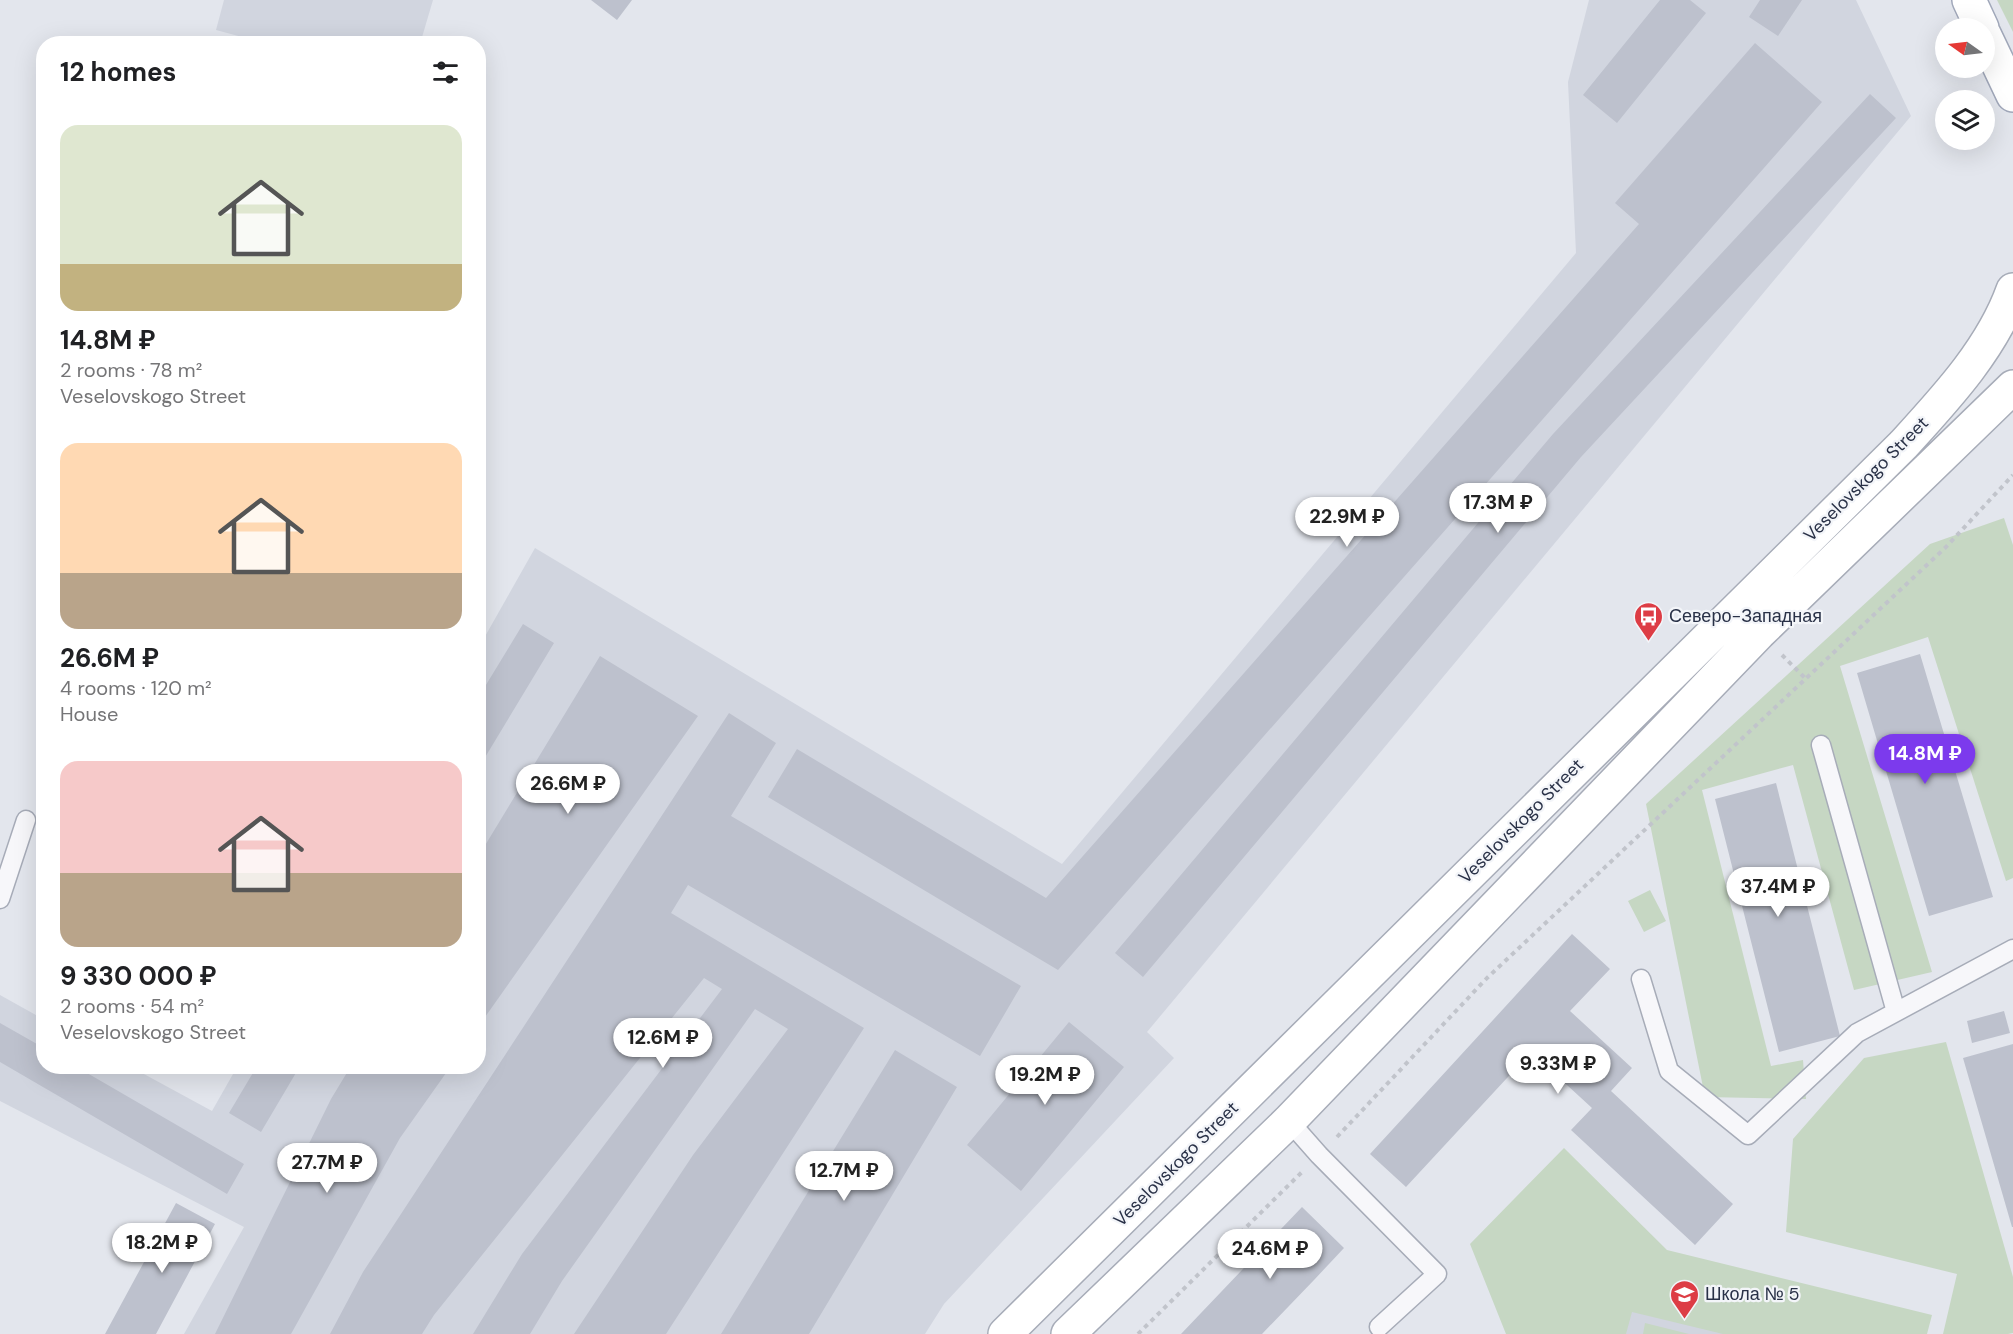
<!DOCTYPE html>
<meta charset="utf-8">
<style>
:root{--surface:#fff;--page:#f2f2f2;--text:#202124;--muted:#757577;--accent:#7c3aed}
body{margin:0;font-family:"DM Sans",sans-serif;background:var(--page);color:var(--text);height:100vh;display:flex;flex-direction:column;font-size:22px;white-space:nowrap}
*{box-sizing:border-box;margin:0}
p{font-size:20px;color:var(--muted)}
.icon{flex:none;width:33px;height:33px;fill:none;stroke:currentColor;stroke-width:2;stroke-linecap:round;stroke-linejoin:round}
.map{position:relative;flex:1;overflow:hidden}
.panel{position:absolute;left:36px;top:36px;width:450px;height:1038px;display:flex;flex-direction:column;background:var(--surface);border-radius:24px;box-shadow:0 6px 24px #0002}
.panel>*{flex:none}
.needle{width:39px;rotate:284deg}
.fabs{position:absolute;left:1935px;top:18px;display:grid;gap:12px}
.fabs a{display:grid;place-items:center;width:60px;height:60px;border-radius:50%;background:var(--surface);box-shadow:0 6px 24px #0002;font-size:30px}
.price{position:absolute;translate:-50% -51px;padding:0 14px;border-radius:21px;background:#fff;color:#222;font-size:20px;line-height:39px;filter:drop-shadow(0 2px 3px #0008)}
.price::after{content:'';position:absolute;left:50%;top:36px;width:18px;height:14px;margin-left:-9px;background:inherit;clip-path:polygon(0 0,100% 0,50% 100%)}
.price.active{background:var(--accent);color:#fff}
ul{padding:0;list-style:none}
li{display:grid;align-content:center;gap:12px;height:318px;padding:0 24px}
li span{display:grid;place-items:center;height:186px;border-radius:18px;color:#555}
li>.icon{margin-inline-start:auto}
span .icon{width:108px;height:108px;fill:#fffc;stroke-width:1}
li b{font-size:26px}
h2{display:flex;justify-content:space-between;align-items:center;height:72px;padding:0 24px;font-size:26px}
.map>svg:first-child{display:block}
</style>
<div class="map">
<svg width="2013" height="1334" viewBox="0 0 2013 1334">
<rect width="100%" height="100%" fill="#e3e6ed"/>
<path fill="#d1d5df" d="M224,0h209l-13,44 -156,-1 -48,-13z
M1589,0h267l55,116 -764,916 27,26 -230,246 -19,30h-741l60,-107 -244,-126v-106l43,24 1,47 87,1 81,44 25,-44 241,-1 1,-419 56,-99 527,316 514,-611 -8,-171z
M1627,1303l186,31h-230z"/>
<path fill="#c6d7c3" d="M1997,0h16v32z
M2004,518l9,27v333l-7,3 -78,-244 -88,29 92,306 -78,18 -61,-225 -91,25 69,276 32,-6 3,39 -101,-2 -59,-293 284,-260z
M1650,890l16,31 -22,11 -16,-31z
M1946,1042l67,235v56l-5,1h-65l14,-60 -171,-42 7,-93 71,-81z
M1564,1148l103,102 265,65 -5,19h-204l-91,-22 -6,22h-120l-36,-90z
M1645,1323l44,11h-46z"/>
<path fill="#bdc1cd" d="M591,0h41l-15,20z
M1660,0h30l16,13 -89,110 -34,-28z
M1760,0h42l-24,36 -29,-19z
M1755,43l67,59 -764,868 -290,-173 29,-48 249,149 593,-674 -24,-21z
M1870,94l26,24 -315,339 -438,520 -28,-24 438,-519z
M523,624l31,19 -76,126v-71z
M1920,654l73,243 -64,19 -72,-243z
M600,656l98,60 -220,311v-170z
M729,713l47,30 -45,73 290,170 -41,70 -292,-171 -17,28 193,115 -198,306h-92l119,-179 95,-126 -33,-20 -193,272 -32,53h-57l49,-80 200,-265 -18,-11 -270,337 -12,19h-92l33,-62z
M1776,783l64,253 -61,16 -64,-253z
M1572,934l38,35 -40,42 62,57 -21,23 122,113 -38,41 -124,-115 21,-22 -61,-56 -125,135 -36,-33z
M2004,1011l6,22 -38,10 -5,-22z
M1069,1022l55,45 -103,124 -54,-46z
M0,1023l44,25v18h31l169,98 -17,30 -227,-132z
M2013,1044v183h-1l-49,-169z
M895,1050l62,37 -148,247h-88z
M257,1066h43l-39,66 -32,-19z
M351,1066h100l-51,72 -109,196h-76l116,-235z
M176,1203l39,21 -59,110h-51z
M1302,1207l42,41 -30,32 -52,54h-81z"/>
<g fill="none" stroke-linecap="round" stroke-linejoin="round">
<defs>
<path id="service" d="M1821,745l75,267
M0,899l26,-79
M1641,979l28,92 79,64 109,-102 156,-84
M1289,1121l30,34 118,119 -58,53"/>
<path id="secondary" d="M1005,1334l898,-889c42,-46 89,-96 110,-155
M1068,1334l221,-213 470,-488 254,-246"/>
<path id="primary" d="M1969,0l13,28
M1984,34l29,61"/>
</defs>
<use href="#service" stroke="#a7acb8" stroke-width="21"/>
<use href="#secondary" stroke="#a7acb8" stroke-width="36"/>
<use href="#primary" stroke="#a1a8ba" stroke-width="36"/>
<path stroke="#c1c4cb" stroke-width="4" stroke-dasharray="4.5 4.5" stroke-linecap="butt" d="M1782,655l23,23
M1337,1137l150,-159 459,-431 67,-72
M1138,1334l164,-162"/>
<use href="#service" stroke="#f7f7fa" stroke-width="18"/>
<use href="#secondary" stroke="#fff" stroke-width="33"/>
<use href="#primary" stroke="#fff" stroke-width="33"/>
</g>
<defs>
<symbol id="bus-pin" viewBox="-11 -11 22 30"><path d="M0 17L-7.5 6A9.5 9.5 0 1 1 7.5 6Z" fill="#dd3d45" stroke="#f3f5f9"/><path d="M-5-6H5V4H4V6H2V4H-2V6H-4V4H-5ZM-3.5-4V0h7V-4ZM-3.5 1.2v1.5H-2V1.2ZM2 1.2v1.5H3.5V1.2Z" fill="#fff"/></symbol>
<symbol id="school-pin" viewBox="-11 -11 22 30"><path d="M0 17L-7.5 6A9.5 9.5 0 1 1 7.5 6Z" fill="#dd3d45" stroke="#f3f5f9"/><path d="M0-5L7-2L0 1L-7-2ZM-4 1L0 2.5L4 1V4Q0 6-4 4Z" fill="#fff"/></symbol>
</defs>
<g fill-rule="evenodd">
<use href="#bus-pin" x="1632" y="600" width="33" height="45"/>
<use href="#school-pin" x="1668" y="1278" width="33" height="45"/>
</g>
<g text-anchor="middle" dominant-baseline="central" stroke-width="4.5" stroke-linejoin="round" paint-order="stroke">
<g font-size="18" fill="#293147" stroke="#f3f5f9">
<text transform="translate(1866 479) rotate(-45)">Veselovskogo Street</text>
<text transform="translate(1521 821) rotate(-45)">Veselovskogo Street</text>
<text transform="translate(1176 1164) rotate(-45)">Veselovskogo Street</text>
</g>
<g font-size="18" fill="#293147" stroke="#f3f5f9" text-anchor="start">
<text x="1669" y="616">Северо-Западная</text>
<text x="1705" y="1294">Школа № 5</text>
</g>
</g>
</svg>
<div class="fabs">
<a><svg class="needle" viewBox="-14 -14 28 28"><path d="M0-13l5 13h-10z" fill="#e53935"/><path d="M0 13l5-13h-10z" fill="#757577"/></svg></a>
<a><svg class="icon" aria-label="layers" viewBox="0 0 24 24"><path d="M12 4l9 5-9 5-9-5zM3 14l9 5 9-5"/></svg></a>
</div>
<b class="price" style="left:1498px;top:534px">17.3M ₽</b>
<b class="price" style="left:1347px;top:548px">22.9M ₽</b>
<b class="price active" style="left:1925px;top:785px">14.8M ₽</b>
<b class="price" style="left:568px;top:815px">26.6M ₽</b>
<b class="price" style="left:1778px;top:918px">37.4M ₽</b>
<b class="price" style="left:663px;top:1069px">12.6M ₽</b>
<b class="price" style="left:1558px;top:1095px">9.33M ₽</b>
<b class="price" style="left:1045px;top:1106px">19.2M ₽</b>
<b class="price" style="left:327px;top:1194px">27.7M ₽</b>
<b class="price" style="left:844px;top:1202px">12.7M ₽</b>
<b class="price" style="left:162px;top:1274px">18.2M ₽</b>
<b class="price" style="left:1270px;top:1280px">24.6M ₽</b>
<section class="panel">
<h2>12 homes<svg class="icon" aria-label="filters" viewBox="0 0 24 24"><path d="M4 7h16M4 17h16"/><circle cx="9" cy="7" r="2"/><circle cx="15" cy="17" r="2"/></svg></h2>
<ul>
<li><span style="background:linear-gradient(#dfe7d0 75%,#c2b280 0)"><svg class="icon" aria-label="home" viewBox="0 0 24 24"><path d="M3 11l9-7 9 7M6 9v11h12V9"/></svg></span><div><b>14.8M ₽</b><p>2 rooms · 78 m²</p><p>Veselovskogo Street</p></div></li>
<li><span style="background:linear-gradient(#ffd9b3 70%,#b9a48a 0)"><svg class="icon" aria-label="home" viewBox="0 0 24 24"><path d="M3 11l9-7 9 7M6 9v11h12V9"/></svg></span><div><b>26.6M ₽</b><p>4 rooms · 120 m²</p><p>House</p></div></li>
<li><span style="background:linear-gradient(#f6c9c9 60%,#b9a48a 0)"><svg class="icon" aria-label="home" viewBox="0 0 24 24"><path d="M3 11l9-7 9 7M6 9v11h12V9"/></svg></span><div><b>9 330 000 ₽</b><p>2 rooms · 54 m²</p><p>Veselovskogo Street</p></div></li>
</ul>
</section>
</div>
